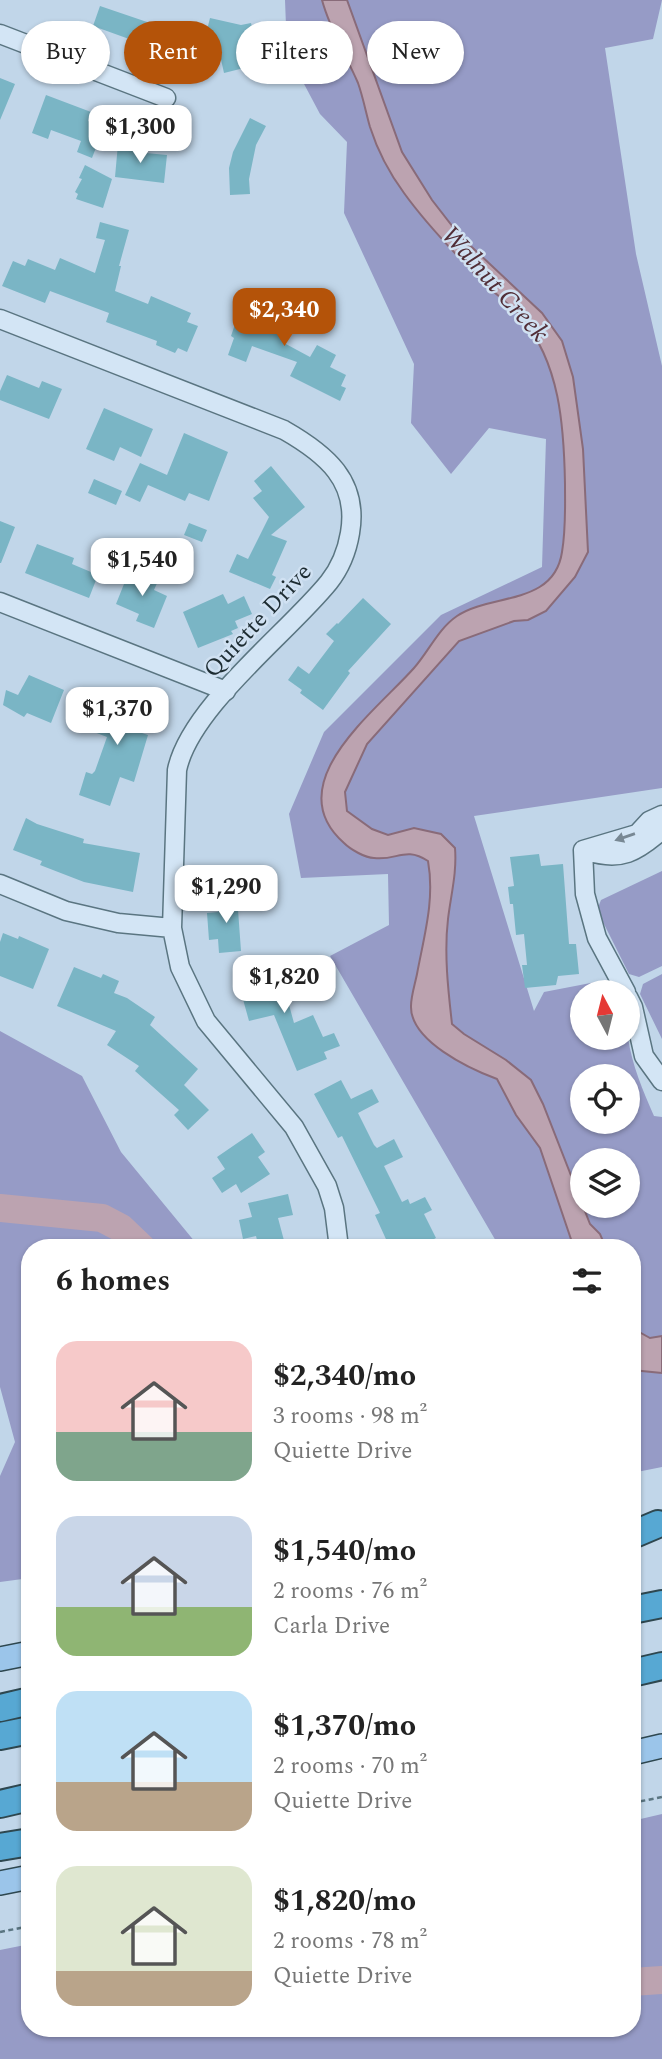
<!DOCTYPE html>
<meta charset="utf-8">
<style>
:root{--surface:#fff;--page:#f2f2f2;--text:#222;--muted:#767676;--accent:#b45309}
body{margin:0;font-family:Spectral,serif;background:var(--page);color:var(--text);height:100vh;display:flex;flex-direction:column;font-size:26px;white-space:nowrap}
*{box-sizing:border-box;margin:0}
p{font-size:23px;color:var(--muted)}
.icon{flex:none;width:38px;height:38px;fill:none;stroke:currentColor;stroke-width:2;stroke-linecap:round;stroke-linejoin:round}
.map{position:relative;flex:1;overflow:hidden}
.sheet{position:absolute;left:21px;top:1239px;width:620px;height:798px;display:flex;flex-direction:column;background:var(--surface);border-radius:28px;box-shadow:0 2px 5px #0004}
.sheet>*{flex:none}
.hud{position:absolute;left:21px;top:21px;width:621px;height:63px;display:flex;gap:14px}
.needle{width:46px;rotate:353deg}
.tools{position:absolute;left:570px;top:980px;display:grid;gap:14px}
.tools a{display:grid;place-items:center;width:70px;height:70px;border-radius:50%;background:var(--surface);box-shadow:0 2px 5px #0004;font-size:35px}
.price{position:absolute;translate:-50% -60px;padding:0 16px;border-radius:14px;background:#fff;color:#222;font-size:23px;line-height:46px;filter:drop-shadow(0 2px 4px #0008)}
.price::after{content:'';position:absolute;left:50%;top:42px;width:21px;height:16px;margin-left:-10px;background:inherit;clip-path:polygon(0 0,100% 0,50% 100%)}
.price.current{background:var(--accent);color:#fff}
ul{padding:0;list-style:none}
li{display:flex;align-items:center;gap:21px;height:175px;padding:0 35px}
li span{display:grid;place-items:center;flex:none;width:196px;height:140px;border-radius:21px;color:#555}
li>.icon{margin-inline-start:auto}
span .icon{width:84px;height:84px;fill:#fffc;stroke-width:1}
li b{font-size:30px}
h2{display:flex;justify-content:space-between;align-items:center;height:84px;padding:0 35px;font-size:30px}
.tag{padding:0 24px;border-radius:32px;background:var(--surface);box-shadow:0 2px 5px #0004;font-size:24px;line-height:63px}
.tag.current{background:var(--accent);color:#fff}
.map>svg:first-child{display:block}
</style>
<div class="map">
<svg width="662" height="2059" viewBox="0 0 662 2059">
<rect width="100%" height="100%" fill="#c1d6e9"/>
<path fill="#969bc6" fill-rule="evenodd" d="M285,0h377l-9,39 -48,9 31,206 26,112v422l-188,28 60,195 10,-19 57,-11 7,11h-25v46h45c4,27 15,53 26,78l8,1v350l-30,6v-225h-132l-170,-292 59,-31 -1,-51 -87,4 -12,-64 35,-82 117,-117 101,-48 4,-128 -57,-11 -38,46 -40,-51 3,-59 -70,-151 3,-71 -27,-28 -33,-62zM583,1076h45v46h-45zM583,1160h45v46h-45z
M662,871v95l-23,11 -10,-3 -32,-64 4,-10z
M662,974v65l-22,-45 3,-10z
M0,1031l82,45 39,76 79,96h-170v330l-30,4v-106l15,-34 -15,-55z
M662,1814v245h-662v-109l30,-6v84h602v-207z"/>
<path fill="#bca3b0" stroke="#896b79" stroke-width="2" d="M322,0h25l55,152 30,48 28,36 82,77 20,28 11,36 10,72 5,103 -13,25 -29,34 -18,9 -14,1 -55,20 -92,103 -22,48 2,19 25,18 16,6 26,-7 27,6 14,14c2,25 -4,46 -7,71 -4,34 0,70 4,105l12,10 42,26 25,20 12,24 47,120 10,10 6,14h-32l-34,-100 -24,-33 -19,-36c-27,-10 -87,-38 -86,-73 0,-10 4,-22 6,-32 7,-38 18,-74 11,-113 -23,-15 -31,0 -54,-3 -9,0 -24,-9 -30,-15 -67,-59 32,-132 70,-175 15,-17 24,-39 43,-52 34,-23 97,-10 105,-64 4,-23 3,-45 3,-68 -1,-58 -5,-121 -44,-167 -11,-13 -26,-23 -38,-35 -28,-28 -56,-57 -79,-89 -14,-19 -27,-44 -34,-66 -4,-14 -7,-30 -12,-44 -12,-28 -28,-53 -36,-83z
M632,1328l18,10 12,-2v37l-30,-3z"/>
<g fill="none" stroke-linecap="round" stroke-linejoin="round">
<path stroke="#bca3b0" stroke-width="28" d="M0,1208l102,10 19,10 21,20
M632,1982l30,-2"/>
</g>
<path fill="#7ab5c5" d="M100,6l50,17 -7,21 -50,-18z
M210,18l31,7 10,-2 6,23 -14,3 5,18 -24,6 -6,-27 -14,-4z
M0,78l15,6 -15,36z
M46,95l45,17 -3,9 16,6 -12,31 -15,-6 4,-11 -30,-11 -3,9 -16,-6z
M250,118l16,8 -10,19 -7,34 1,15 -20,1 -1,-27 4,-16z
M118,144l18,2 -1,6 32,3 -3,28 -49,-6z
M85,165l27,14 -9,29 -27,-9 2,-5 -3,-2 7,-13 -3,-1z
M100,222l29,8 -10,36h2l-6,25 33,13 3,-8 40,17 -4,9 11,4 -11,26 -9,-4 -3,5 -19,-8 1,-4 -51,-19 3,-9 -59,-22 -5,12 -43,-17 11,-25 12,5 3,-7 27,11 5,-12 35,15 10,-33 -9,-2z
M244,298l21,7 -1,4 29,10 -9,24 26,14 7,-12 19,10 -6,12 16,8 -5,11 5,2 -6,13 -50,-25 7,-14 -45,-16 -6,16 -18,-7 6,-17 -3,-2z
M7,375l32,13 3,-7 20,8 -13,30 -49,-19v-9z
M104,408l49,21 -12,28 -21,-10 -6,14 -28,-12z
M184,433l44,19 -19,49 -20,-8 -4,8 -37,-16 -8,17 -15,-7 15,-32 27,12z
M271,466l34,41 -34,28 16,6 -15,34 4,2 -6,12 -41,-17 8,-18 11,5 21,-42 -16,-19 9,-7 -8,-10z
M94,479l28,12 -6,14 -28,-12z
M0,521l15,6 -14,36h-1z
M189,523l18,7 -5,12 -18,-7z
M37,544l37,14 -2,6 26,11 -9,23 -64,-25z
M130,569l28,12 -4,9 13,6 -13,32 -18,-7 3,-7 -23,-10z
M223,594l5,10 16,-8 8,18 -17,7 3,7 -7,3 2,3 -35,14 -15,-36z
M363,598l28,26 -43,47 2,2 -27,37 -23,-17 2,-3 -14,-10 10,-14 11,8 25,-33 -8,-7 11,-11 1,1z
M29,675l35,15 -13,33 -24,-10 -3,4 -21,-12 3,-15 12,5z
M123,689l22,7 -5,15 5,2 -6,19 9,3 -14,47 -14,-5 -10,29 -31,-11 7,-23 6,2 3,-3 12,-34 -13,-5 9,-28 6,3 4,-11 7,2z
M26,818l11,6 47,15 -1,4 57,10 -7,39 -49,-10 -44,-17 2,-4 -29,-11z
M539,854l2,12 22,-2 6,80h7l3,30 -21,2 -2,9 -31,3 -3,-23h5l-3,-31 -8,1 -3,-31h-3l-2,-17 6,-1 -4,-29z
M237,896l4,55 -22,2 -1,-14 -9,1 -2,-27 11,-1 -1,-15z
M3,933l15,6 1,-3 30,13 -16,40 -33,-13v-34z
M270,963l4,15 19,-5 5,18 -12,3 8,29 19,-8 10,22 11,-4 6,13 -16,6 3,7 -30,12 -23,-56 -25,6 -13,-47z
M74,967l27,11 2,-4 16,7 -5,12 13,5 28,19 -5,8 48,44 -14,16 25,25 -21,20 -14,-15 5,-5 -44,-39 4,-5 -32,-21 9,-14 -59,-25z
M341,1080l10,19 21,-10 7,13 -21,11 16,32 3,3 17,-9 9,18 -19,9 18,36 6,-3 2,5 15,-7 7,13 -8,4 12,24 -12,6 2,4h-36l-15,-33 5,-2 -38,-77 -4,2 -24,-44z
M252,1133l13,19 -7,5 12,17 -29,19 -5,-9 -14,9 -10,-15 13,-9 -8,-12z
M288,1194l5,21 -15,3 8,30h-27l-3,-12 -13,3 -4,-19 13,-3 -4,-14z"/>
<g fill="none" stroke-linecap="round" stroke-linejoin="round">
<defs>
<path id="minor" d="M0,34l166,64
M0,319l284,111c42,24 75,51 66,103 -3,18 -10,35 -21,49 -41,51 -139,125 -152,188l-5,158 8,39 26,54 88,106 33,59 7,22 5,40
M0,602l226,89
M583,850l2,44 12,44 29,54
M583,850l54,-16 12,-13 13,-6
M587,851c34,11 50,1 75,-21
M0,884l66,27 52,12 54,5
M628,997l5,10 11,49 18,25"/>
<path id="major" d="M0,1659l30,-6
M632,1753l30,-7
M0,1883l30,-6"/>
<path id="highway" d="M632,1535l26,-11
M632,1610l30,-6
M632,1673l30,-7
M0,1708l30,-7
M0,1736l30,-6
M0,1804l30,-7
M0,1847l30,-5"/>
</defs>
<use href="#minor" stroke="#5a7581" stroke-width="21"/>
<use href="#major" stroke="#2e474f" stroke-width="26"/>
<use href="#highway" stroke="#2e474f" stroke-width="30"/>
<path stroke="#5a7581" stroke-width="2.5" stroke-dasharray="5 3.5" stroke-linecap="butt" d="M632,1803l30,-6
M0,1932l30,-6"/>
<use href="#minor" stroke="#d3e5f5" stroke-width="18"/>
<use href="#major" stroke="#9bc5ea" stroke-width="23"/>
<use href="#highway" stroke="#57a8d3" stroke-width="26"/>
</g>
<defs><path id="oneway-solid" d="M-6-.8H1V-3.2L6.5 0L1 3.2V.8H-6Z" transform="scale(1.75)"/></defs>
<use fill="#788894" href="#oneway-solid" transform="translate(625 837) rotate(161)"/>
<g text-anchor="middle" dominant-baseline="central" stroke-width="5" stroke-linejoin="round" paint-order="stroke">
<g font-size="24" fill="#1d2c32" stroke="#d0e1f2">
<text transform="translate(258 621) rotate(-47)">Quiette Drive</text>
</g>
<g font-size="26" font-style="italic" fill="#512e37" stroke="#d0e1f2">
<text transform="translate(495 284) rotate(48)">Walnut Creek</text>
</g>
</g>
</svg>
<div class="tools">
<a><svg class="needle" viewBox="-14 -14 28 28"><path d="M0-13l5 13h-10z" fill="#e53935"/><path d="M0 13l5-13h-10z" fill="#767676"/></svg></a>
<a><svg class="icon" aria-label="locate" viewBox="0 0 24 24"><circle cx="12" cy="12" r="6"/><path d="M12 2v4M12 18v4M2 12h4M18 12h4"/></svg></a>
<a><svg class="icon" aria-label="layers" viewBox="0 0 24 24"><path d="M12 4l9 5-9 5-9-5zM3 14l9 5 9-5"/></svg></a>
</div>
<b class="price" style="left:140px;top:165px">$1,300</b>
<b class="price current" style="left:284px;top:348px">$2,340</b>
<b class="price" style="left:142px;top:598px">$1,540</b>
<b class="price" style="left:117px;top:747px">$1,370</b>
<b class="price" style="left:226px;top:925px">$1,290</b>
<b class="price" style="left:284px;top:1015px">$1,820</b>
<div class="hud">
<a class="tag">Buy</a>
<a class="tag current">Rent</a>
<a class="tag">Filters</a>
<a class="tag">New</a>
</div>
<section class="sheet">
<h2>6 homes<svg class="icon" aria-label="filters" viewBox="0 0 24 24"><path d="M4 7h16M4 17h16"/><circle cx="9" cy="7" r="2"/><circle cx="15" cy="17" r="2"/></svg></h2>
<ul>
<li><span style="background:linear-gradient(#f6c9c9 65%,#7fa58c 0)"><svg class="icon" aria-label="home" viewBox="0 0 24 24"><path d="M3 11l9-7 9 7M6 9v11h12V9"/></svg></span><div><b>$2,340/mo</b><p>3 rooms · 98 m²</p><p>Quiette Drive</p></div></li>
<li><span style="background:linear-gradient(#c9d6e8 65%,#8fb573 0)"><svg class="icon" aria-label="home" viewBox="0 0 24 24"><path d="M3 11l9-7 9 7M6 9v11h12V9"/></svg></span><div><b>$1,540/mo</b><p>2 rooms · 76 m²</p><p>Carla Drive</p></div></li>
<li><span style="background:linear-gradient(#bfe0f5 65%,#b9a48a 0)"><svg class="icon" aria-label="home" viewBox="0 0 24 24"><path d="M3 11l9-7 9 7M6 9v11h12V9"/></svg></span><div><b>$1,370/mo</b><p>2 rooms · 70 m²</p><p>Quiette Drive</p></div></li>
<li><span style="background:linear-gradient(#dfe7d0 75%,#b9a48a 0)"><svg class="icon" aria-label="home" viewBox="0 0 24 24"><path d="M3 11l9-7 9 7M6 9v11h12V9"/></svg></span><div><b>$1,820/mo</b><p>2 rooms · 78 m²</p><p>Quiette Drive</p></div></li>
</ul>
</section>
</div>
